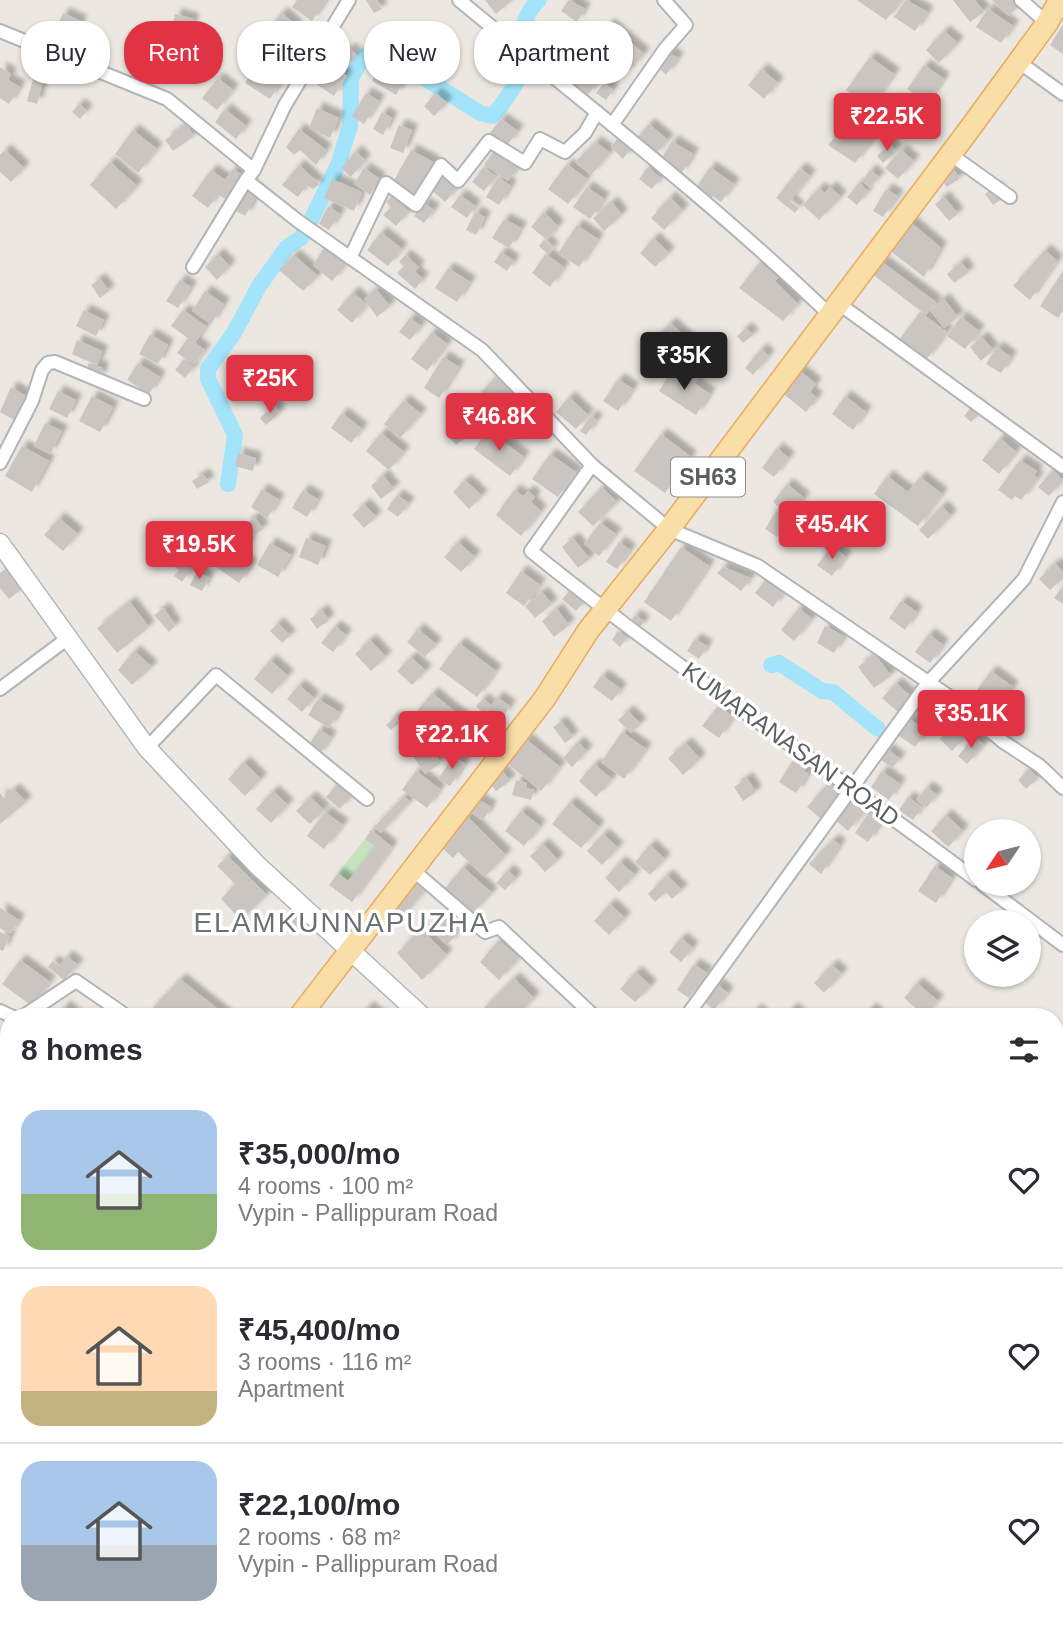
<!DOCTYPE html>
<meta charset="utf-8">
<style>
:root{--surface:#fff;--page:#f2f2f3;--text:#2b2b33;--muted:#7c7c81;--line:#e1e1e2;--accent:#e03445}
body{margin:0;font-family:Arial,sans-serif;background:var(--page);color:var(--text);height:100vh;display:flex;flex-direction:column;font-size:26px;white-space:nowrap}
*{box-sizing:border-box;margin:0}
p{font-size:23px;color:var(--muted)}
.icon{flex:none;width:38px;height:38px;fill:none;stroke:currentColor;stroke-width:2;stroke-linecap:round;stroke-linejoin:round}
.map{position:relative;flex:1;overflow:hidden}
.panel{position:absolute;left:0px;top:1008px;width:1064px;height:623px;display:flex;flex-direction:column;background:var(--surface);border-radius:28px 28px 0 0;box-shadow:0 2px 5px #0004}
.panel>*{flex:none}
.hud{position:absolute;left:21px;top:21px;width:700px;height:63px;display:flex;gap:14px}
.needle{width:46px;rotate:235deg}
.fabs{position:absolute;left:964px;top:819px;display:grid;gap:14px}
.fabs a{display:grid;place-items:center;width:77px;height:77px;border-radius:50%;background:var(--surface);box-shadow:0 2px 5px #0004;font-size:35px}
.price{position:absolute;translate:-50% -60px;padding:0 16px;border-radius:7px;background:var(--accent);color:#fff;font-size:23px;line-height:46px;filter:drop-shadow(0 2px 4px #0008)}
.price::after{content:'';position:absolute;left:50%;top:42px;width:21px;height:16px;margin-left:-10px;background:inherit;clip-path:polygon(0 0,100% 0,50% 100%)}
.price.current{background:#222;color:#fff}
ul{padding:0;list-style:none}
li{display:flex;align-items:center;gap:21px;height:175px;padding:0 21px}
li+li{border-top:2px solid var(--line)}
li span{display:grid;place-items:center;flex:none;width:196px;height:140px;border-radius:21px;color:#555}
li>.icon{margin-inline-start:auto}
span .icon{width:84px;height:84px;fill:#fffc;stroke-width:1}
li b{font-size:30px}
h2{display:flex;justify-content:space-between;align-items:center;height:84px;padding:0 21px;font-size:30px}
.chip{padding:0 24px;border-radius:28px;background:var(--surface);box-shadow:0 2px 5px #0004;font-size:24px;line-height:63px}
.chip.current{background:var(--accent);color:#fff}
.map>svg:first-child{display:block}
</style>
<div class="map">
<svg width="1063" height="1631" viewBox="0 0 1063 1631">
<defs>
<filter id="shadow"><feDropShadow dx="6" dy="-6" stdDeviation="2" flood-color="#0004"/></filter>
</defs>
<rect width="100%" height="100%" fill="#ece8e1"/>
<path fill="#c5e3bf" d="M365,839l10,8 -27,34 -10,-8z"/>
<path fill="#a3e4fa" d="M1063,1248v54l-8,26v-66z
M1063,1369v92l-8,-5v-76z
M1055,1458l8,8v29l-8,-2z
M921,1622h24l-3,9h-24z"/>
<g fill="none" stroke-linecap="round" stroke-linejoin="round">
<path stroke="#a3e4fa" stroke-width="16" d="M228,484l7,-49 -27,-56v-10l26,-36 25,-47 28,-39 14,-9 10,-18 27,-55 12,-39 1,-47 10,-20 13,-9 14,5 92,58 12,3c8,-8 28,-36 31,-47 5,-25 -10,-44 16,-69
M771,665l8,-2 43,28 11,1 45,37"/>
</g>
<path fill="#cac5c0" filter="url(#shadow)" d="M297,0h29l-14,21 -20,-14z
M366,0h10l6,9 -8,4z
M485,0h27l-16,14z
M569,0l16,9 -8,13 -16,-11z
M857,0h44l-15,20z
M906,0l22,12 -13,19 -21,-14z
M953,0h22l9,12 -14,10z
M992,0h26l3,3 -12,13z
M988,9l25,17 -12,17 -25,-16z
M63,13l18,8 -11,27 -19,-8z
M282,13l15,13 -13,15 -15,-14z
M175,14l18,5 -2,9 -18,-4z
M609,24l35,30 -18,20 -34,-30z
M1063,25v29l-13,-9z
M944,31l14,12 -19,20 -13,-13z
M276,42l24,17 -13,20 -25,-17z
M350,48l7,8 -11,10 -7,-8z
M595,51l17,13 -25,32 -17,-13z
M668,52l10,6 -12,17 -9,-9z
M200,54l7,9 -7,6 -7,-9z
M320,57l27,19 -13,20 -28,-19z
M870,57l24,17 -24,34 -24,-18z
M383,63l23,14 -10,18 -24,-14z
M257,64l25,16 -12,19 -25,-16z
M924,65l20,14 -17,24 -20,-14z
M0,67l11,7 -3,6 12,7 -11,17 -9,-6z
M762,69l16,14 -14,16 -16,-14z
M35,72l10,3 -8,29 -10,-3z
M218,78l15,12 -16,20 -15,-12z
M604,83l9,7 -7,10 -10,-7z
M366,93l13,8 -15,23 -12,-8z
M436,93l11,10 -13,13 -10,-10z
M79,104l8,7 -7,8 -8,-7z
M317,108l22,10 -9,20 -21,-10z
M225,109l21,17 -10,13 -21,-17z
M382,112l10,6 -9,17 -10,-6z
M501,119l17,12 -11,14 -17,-12z
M851,119l24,18 -20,26 -27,-18z
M186,124l8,12 -21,15 -8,-11z
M649,124l19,16 -14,16 -19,-16z
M399,125l13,5 -9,23 -13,-5z
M299,129l27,21 -10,15 -16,-15 -6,5 -8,-8z
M133,130l24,19 -19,24 -23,-19z
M618,138l13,10 -8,11 -12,-12z
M672,141l21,13 -12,20 -21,-13z
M596,142l14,11 -19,22 -16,-13z
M890,144l7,7 -14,12 -6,-7z
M5,150l19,18 -13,14 -11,-10v-17z
M411,150l24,13 -18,32 -24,-13z
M901,150l13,11 -16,18 -13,-11z
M356,151l9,9 -14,17 -10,-9z
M494,151l24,16 -10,14 -24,-16z
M110,162l27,24 -21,23 -26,-24z
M567,164l20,15 -19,25 -20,-15z
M299,165l20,19 -6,5 -6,-4 -9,12 -16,-12z
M484,167l12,9 -12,15 -12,-9z
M648,167l13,11 -9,11 -13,-10z
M710,167l24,17 -13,18 -8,-6 -5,6 -15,-10z
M952,167l8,11 -13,9 -8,-10z
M364,168l16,11 -10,16 -16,-11z
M800,168l10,8 -20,25 9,7 -4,5 -19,-15z
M233,169l9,6 -17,24 -7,-5 -10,14 -16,-12 19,-26 14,10z
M870,170l9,7 -9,11 -8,-7z
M442,171l17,15 -14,16 -17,-15z
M498,177l13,9 -12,19 -13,-8z
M332,179l30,13 -8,19 -30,-13z
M247,183l11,10 -13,23 -14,-8z
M859,183l9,8 -11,14 -10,-8z
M587,187l17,12 -14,20 -17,-12z
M830,187l11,10 -22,23 -16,-15 16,-17 6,5z
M995,187l8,11 -10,7 -8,-11z
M886,189l12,7 -15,21 -10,-6z
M394,193l14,19 -12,14 -13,-11 8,-8 -5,-5z
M460,195l15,11 -8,12 -16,-11z
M670,197l13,13 -19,20 -13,-12z
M944,197l14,17 -9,7 -14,-17z
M612,202l10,13 -18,16 -11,-13z
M424,203l10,7 -10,13 -10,-7z
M328,206l12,8 -11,16 -10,-6z
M475,212l10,5 -9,18 -10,-5z
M544,212l14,14 -11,14 -16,-13z
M504,219l17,9 -12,20 -17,-10z
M908,220l33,28 -17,29 -36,-28z
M577,225l21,14 -19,28 -21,-14z
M381,232l21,17 -14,17 -21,-16z
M654,238l15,15 -14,14 -15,-14z
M544,240l9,8 -5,6 -9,-8z
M324,248l22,17 -14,16 -19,-16z
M1045,250l12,11 -27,39 -17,-14z
M501,252l13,9 -7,10 -13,-9z
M218,254l12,12 -13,14 -12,-13z
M546,254l18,13 -14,20 -18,-14z
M294,255l24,21 -15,15 -24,-21z
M405,255l14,12 -4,5 8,7 -8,10 -18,-16 7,-7 -5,-4z
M881,261l55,41 -10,13 -54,-41z
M760,262l18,16 -3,3 23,23 -15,17 -44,-33z
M961,262l8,10 -15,11 -7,-9z
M448,268l22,14 -13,20 -22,-14z
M1063,271v39l-5,8 -18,-12z
M100,279l9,12 -9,7 -9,-13z
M180,280l11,7 -13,21 -12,-7z
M376,289l14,17 -13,11 -13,-18z
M205,291l19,13 -13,20 -19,-13z
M353,292l14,13 -15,18 -15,-13z
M944,299l14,18 -14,11 -14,-18z
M84,310l20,10 -8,16 -20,-10z
M183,310l23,16 -11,17 10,7 -11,15 -17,-12 11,-15 -17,-12z
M920,312l27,20 -21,28 -27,-20z
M961,317l18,14 -14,18 -18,-13z
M410,318l11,8 -11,14 -11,-8z
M670,323l18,16 -21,22 -17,-16z
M746,328l7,7 -10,8 -6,-7z
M432,332l15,12 -20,27 -16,-12z
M150,334l18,11 -10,19 -19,-10z
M982,337l11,13 -12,11 -11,-14z
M77,340l25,11 -5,14 -25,-11z
M997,347l14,10 -10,16 -15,-9z
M695,348l17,13 -17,22 -17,-14z
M761,349l8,7 -16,19 -8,-7z
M443,357l16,10 -20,31 -15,-10z
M184,359l10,8 -9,11 -10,-8z
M89,363l14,5 -3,11 -15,-5z
M138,363l22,14 -11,17 -22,-14z
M673,369l37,25 -14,21 -37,-24z
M799,370l17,14 -6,8 7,6 -11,14 -25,-20z
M496,376l25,23 -22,23 -24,-22z
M618,379l15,10 -15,22 -15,-10z
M11,387l20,12 -13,23 -18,-10z
M58,391l18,9 -9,18 -18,-9z
M92,396l21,11 -13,25 -21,-11z
M845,396l21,16 -13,18 -21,-16z
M569,397l19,18 -12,14 -20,-17z
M404,400l17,14 -21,24 -16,-14z
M974,404l8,8 -11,10 -7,-6z
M274,405l6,8 -14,12 -6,-7z
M465,406l15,14 -4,4 -4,-4 -4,4 -12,-12z
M342,413l20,16 -11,14 -20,-15z
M591,416l6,4 -11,15 -6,-4z
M45,423l17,8 -12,23 -16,-8z
M459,429l7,8 -10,8 -7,-8z
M488,431l36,26 -14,19 -36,-27z
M381,433l23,19 -15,18 -23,-19z
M661,434l30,23 -26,36 -31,-22z
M1000,438l16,14 -17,22 -17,-14z
M22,446l27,15 -17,31 -27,-16z
M777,448l12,10 -15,19 -12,-9z
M238,453l18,5 -3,13 -18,-5z
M550,454l26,18 -18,25 -26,-18z
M1020,460l17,11 -3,4 4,3 -17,22 -6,-4 -3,4 -14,-10z
M1053,470l10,10 -14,16 -11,-9z
M203,474l6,8 -12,7 -5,-8z
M383,475l11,14 -13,10 -10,-13z
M887,476l21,16 12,-15 22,17 -24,32 -44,-32z
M465,480l17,16 -13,13 -16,-17z
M787,484l17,14 -14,18 -17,-14z
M602,487l15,15 -24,24 -15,-14z
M262,489l17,11 -12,18 -16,-11z
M303,490l15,9 -11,18 -15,-9z
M514,490l9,6 5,-5 7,6 -4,5 10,9 -20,25 -25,-21z
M397,495l12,8 -11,14 -11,-8z
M364,504l12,13 -12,11 -12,-13z
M942,506l9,10 -23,23 -9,-9z
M850,510l16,16 -15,15 -16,-16z
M776,511l12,8 -11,18 -12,-8z
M255,517l8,12 -11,8 -8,-12z
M59,518l19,16 -15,17 -19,-16z
M600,523l16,11 -17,22 -15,-12z
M239,532l11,9 -8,10 -12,-10z
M306,538l20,8 -8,19 -19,-8z
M573,538l17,21 -12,9 -16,-21z
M458,542l17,15 -14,15 -17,-15z
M619,542l11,8 -13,19 -11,-7z
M270,543l21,12 -13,22 -21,-12z
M832,546l14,11 -14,19 -15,-11z
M177,547l20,16 -15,19 -8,-6 5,-6 -12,-9z
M224,547l27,18 -12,18 -27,-19z
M681,547l28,19 -38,55 -27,-19z
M1055,563l8,9v6l-13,12 -11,-11z
M8,567l16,20 -15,12 -9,-11v-15z
M723,567l28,11 -10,13 -24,-18z
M197,571l12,7 -7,13 -12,-6z
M521,571l19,14 -16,21 -18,-13z
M766,579l18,13 -11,15 -18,-14z
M1063,586v18l-9,-6z
M573,587l14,12 -11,12 -14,-12z
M542,592l10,12 -17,14 -10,-12z
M901,601l16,11 -12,18 -16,-12z
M130,602l19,25 -32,26 -20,-25z
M164,608l11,18 -6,6 -15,-17z
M799,608l13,11 -18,22 -13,-11z
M557,609l12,16 -15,12 -12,-16z
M322,610l7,10 -12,9 -7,-10z
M635,615l9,7 -7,8 -8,-7z
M278,623l12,13 -8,7 -12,-12z
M335,626l11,9 -13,17 -12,-9z
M825,626l19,10 -10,17 -17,-10z
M418,629l18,15 -11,13 -18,-15z
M618,631l9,7 -7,9 -8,-7z
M929,634l14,11 -13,18 -15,-11z
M695,639l12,7 -8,13 -12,-8z
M370,640l16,17 -15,14 -16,-17z
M459,643l37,28 -19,26 -38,-28z
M134,651l18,16 -20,18 -14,-15z
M875,654l16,22 -17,12 -16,-21z
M411,657l15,14 -14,14 -15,-14z
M270,660l18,16 -16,18 -18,-15z
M991,671l22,16 -17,23 -22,-16z
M602,675l19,14 -9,12 -19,-14z
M896,683l18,16 -14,15 -18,-16z
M299,685l15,13 -12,14 -15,-13z
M432,693l36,29 -18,23 -37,-29z
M927,694l15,11 -13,18 -16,-11z
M497,697l13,9 -6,10 -6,-4 -12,18 -8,-5 13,-19 -7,8 -8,-8 7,-7 8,7z
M318,699l21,13 -10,16 -21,-13z
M719,705l14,12 -14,21 -17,-12z
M628,711l13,13 -10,9 -13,-13z
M396,716l4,6 -9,8 -5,-5z
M908,718l19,13 -12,16 -19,-13z
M958,721l12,11 -18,19 -12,-12z
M561,722l12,15 -8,6 -12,-16z
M319,729l12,8 -13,19 -11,-8z
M475,731l7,8 -12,11 -7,-8z
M622,732l24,17 -22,30 -23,-17z
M975,736l9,9 -17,19 -9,-8z
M526,739l34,28 -19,24 -34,-28z
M427,742l14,21 -16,11 -14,-21z
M578,742l9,9 -15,16 -9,-9z
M686,743l14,16 -17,16 -15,-17z
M887,749l13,10 -8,9 -12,-9z
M797,754l13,9 -6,8 4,3 -12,19 -17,-11z
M454,756l11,8 -15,22 -12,-7z
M244,762l17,17 -16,17 -17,-17z
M594,764l18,15 -16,18 -17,-16z
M1029,769l9,9 -12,11 -8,-9z
M502,770l8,11 -14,10 -8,-10z
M416,771l24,18 -13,19 -25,-18z
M882,771l18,13 -11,16 -18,-13z
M747,778l9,14 -13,9 -9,-14z
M516,780l11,3 -1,5 8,2 -3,10 -19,-5z
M829,782l15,13 -22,25 -15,-13z
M337,784l14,12 -11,13 -14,-12z
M927,787l10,8 -11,13 -10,-8z
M14,789l12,13 -26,22v-31l4,5z
M273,791l15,14 -17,18 -15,-14z
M854,793l15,13 -21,25 -15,-13z
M404,796l6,6 -29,31 -7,-6z
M310,797l14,13 -14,14 -14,-13z
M908,797l14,10 -9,13 -14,-10z
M476,798l15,9 -8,13 -15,-9z
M570,802l29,25 -18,21 -29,-24z
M873,806l13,9 -18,27 -13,-9z
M521,811l19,15 -16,20 -19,-15z
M325,812l18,13 -19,24 -17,-13z
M946,815l17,16 -15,16 -17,-16z
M467,816l39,39 -21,22 -27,-25 -5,6 -13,-12z
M371,830l21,17 -40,55 -23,-17 9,-12 10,8 27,-34 -10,-8z
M603,834l15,14 -16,17 -15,-14z
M833,840l7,5 -19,29 -12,-10z
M543,844l15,16 -13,12 -15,-16z
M650,845l15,14 -15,16 -15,-13z
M228,856l39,39 -26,25 -20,-21 14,-15 -18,-18z
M620,862l15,13 -16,17 -14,-14z
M935,866l17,12 -16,25 -18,-12z
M463,867l29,26 -19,20 -28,-25z
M508,870l8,8 -11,12 -9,-7z
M667,875l15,15 -10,9 -6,-7 -11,10 -7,-8z
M414,882l10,9 -28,33 -11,-9z
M610,904l15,14 -16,17 -15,-14z
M452,906l16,16 -21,23 -17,-16z
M0,908l19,12 -9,14 -10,-6z
M293,909l12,12 -5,9 -15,-12z
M421,929l26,26 -25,25 -25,-27z
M0,932l10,4 -7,15 -3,-1z
M681,938l12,10 -12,14 -12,-10z
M499,940l20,18 -20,22 -19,-18z
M67,956l11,9 -14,15 -16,-13 5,-6 6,5z
M20,960l30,22 -18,24 -30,-22z
M694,964l13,9 -18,25 -12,-8z
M832,965l10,9 -18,19 -10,-10z
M636,972l15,14 -16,16 -15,-13z
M514,978l20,20 -18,19h-29l-6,-6z
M180,979l48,38h-75l-5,-4z
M917,983l21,18 -13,15 -21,-18z
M717,984l11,9 -14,17 -11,-9z
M64,1006l14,11h-22z
M368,1007l12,10h-22z
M792,1008l10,9h-18z
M871,1008l8,9h-17z
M756,1009l8,8h-15z
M9,1024v17l-9,-10z
M0,1513l9,6v28l-9,-6z
M0,1559l9,5v13l-9,13z
M27,1622h20l3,4 -6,5h-8z
M239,1622h12l6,5 -3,4h-22z
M469,1622h19l-5,9z
M719,1622h14l-5,9 -13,-3z
M738,1622h10l8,6 -2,3h-22z
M207,1623l14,8h-19z"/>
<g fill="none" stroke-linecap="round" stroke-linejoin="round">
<defs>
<path id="minor" d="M459,0c125,103 254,202 371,315
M1021,0l26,23
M0,31l167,68 87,71 31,-65 64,-105
M1019,62l44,32
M612,125l53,-76 21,-24 -22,-25
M950,154l60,43
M254,170l-8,10 52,41 184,129 110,115 -61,86c143,116 298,218 445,329
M350,258l36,-75 30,22 25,-40 17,16 31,-40 36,22 15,-24 25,13 20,-19 12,-21
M193,267l53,-87
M838,303l225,164
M0,463l32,-62 10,-31 6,-7 7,-1 89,37
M592,465l77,64 89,37 195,133 49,42 38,25 23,22
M0,689l68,-51
M147,748l69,-73 151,124
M414,871l71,61 14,-5 96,90
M982,884l81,61
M0,1011l13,6
M22,1017l54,-36 52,36
M686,1017l241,-333 97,-105 39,-77
M0,1238l9,7
M695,1622l13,9
M674,1631l5,-9"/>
<path id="secondary" d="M0,543l147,205 110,117 166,152
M1055,1506l8,4"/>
<path id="primary" d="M299,1017l246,-319 43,-67 81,-102 302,-402 76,-104 13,-23
M0,1403l9,-11"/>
</defs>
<use href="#minor" stroke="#b2b5b8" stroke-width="16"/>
<use href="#secondary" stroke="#b1b6b8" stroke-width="21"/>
<use href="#primary" stroke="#e9a95d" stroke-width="24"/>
<use href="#minor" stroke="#fff" stroke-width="12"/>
<use href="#secondary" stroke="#fff" stroke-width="18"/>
<use href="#primary" stroke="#fadea8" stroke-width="21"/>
</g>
<g text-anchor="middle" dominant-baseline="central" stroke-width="7" stroke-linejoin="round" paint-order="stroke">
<rect fill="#fff" stroke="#8c8f90" stroke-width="2" x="671" y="457.5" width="74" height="39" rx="5"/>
<g font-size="23" font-weight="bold" fill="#5a5f61">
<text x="708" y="477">SH63</text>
</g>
<g font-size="24" fill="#5a5f61" stroke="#fff">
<text transform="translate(791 744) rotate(36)">KUMARANASAN ROAD</text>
</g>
<g font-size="28" letter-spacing="2" fill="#6b7173" stroke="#fff">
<text x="342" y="922">ELAMKUNNAPUZHA</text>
</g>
</g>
</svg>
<div class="fabs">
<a><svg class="needle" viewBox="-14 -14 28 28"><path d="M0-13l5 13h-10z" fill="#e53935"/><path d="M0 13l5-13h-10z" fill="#7c7c81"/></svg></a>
<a><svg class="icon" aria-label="layers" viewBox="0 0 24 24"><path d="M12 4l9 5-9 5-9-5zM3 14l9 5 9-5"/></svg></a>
</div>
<b class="price" style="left:887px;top:153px">₹22.5K</b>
<b class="price current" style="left:684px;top:392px">₹35K</b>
<b class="price" style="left:270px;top:415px">₹25K</b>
<b class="price" style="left:499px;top:453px">₹46.8K</b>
<b class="price" style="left:832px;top:561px">₹45.4K</b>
<b class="price" style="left:199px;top:581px">₹19.5K</b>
<b class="price" style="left:971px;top:750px">₹35.1K</b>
<b class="price" style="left:452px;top:771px">₹22.1K</b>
<div class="hud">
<a class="chip">Buy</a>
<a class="chip current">Rent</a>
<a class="chip">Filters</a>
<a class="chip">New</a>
<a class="chip">Apartment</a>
</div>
<section class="panel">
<h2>8 homes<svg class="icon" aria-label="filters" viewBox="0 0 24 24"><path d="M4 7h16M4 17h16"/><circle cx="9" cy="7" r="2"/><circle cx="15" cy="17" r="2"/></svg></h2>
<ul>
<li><span style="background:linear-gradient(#a9c7e8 60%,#8fb573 0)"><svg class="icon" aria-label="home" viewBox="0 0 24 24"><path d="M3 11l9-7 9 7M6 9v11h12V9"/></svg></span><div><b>₹35,000/mo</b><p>4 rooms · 100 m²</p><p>Vypin - Pallippuram Road</p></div><svg class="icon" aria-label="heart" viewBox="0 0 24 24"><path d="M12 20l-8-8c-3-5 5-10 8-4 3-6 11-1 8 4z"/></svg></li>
<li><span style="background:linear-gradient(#ffd9b3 75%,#c2b280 0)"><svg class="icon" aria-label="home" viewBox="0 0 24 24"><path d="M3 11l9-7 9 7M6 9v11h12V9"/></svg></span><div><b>₹45,400/mo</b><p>3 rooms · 116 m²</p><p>Apartment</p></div><svg class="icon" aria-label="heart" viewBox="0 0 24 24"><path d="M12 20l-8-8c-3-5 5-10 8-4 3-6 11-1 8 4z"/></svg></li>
<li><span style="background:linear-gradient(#a9c7e8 60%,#9aa5b1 0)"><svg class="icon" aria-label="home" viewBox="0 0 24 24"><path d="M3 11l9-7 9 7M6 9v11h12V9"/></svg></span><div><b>₹22,100/mo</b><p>2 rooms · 68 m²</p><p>Vypin - Pallippuram Road</p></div><svg class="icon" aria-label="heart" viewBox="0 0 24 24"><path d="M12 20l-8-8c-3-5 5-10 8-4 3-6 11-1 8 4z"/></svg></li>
</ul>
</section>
</div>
